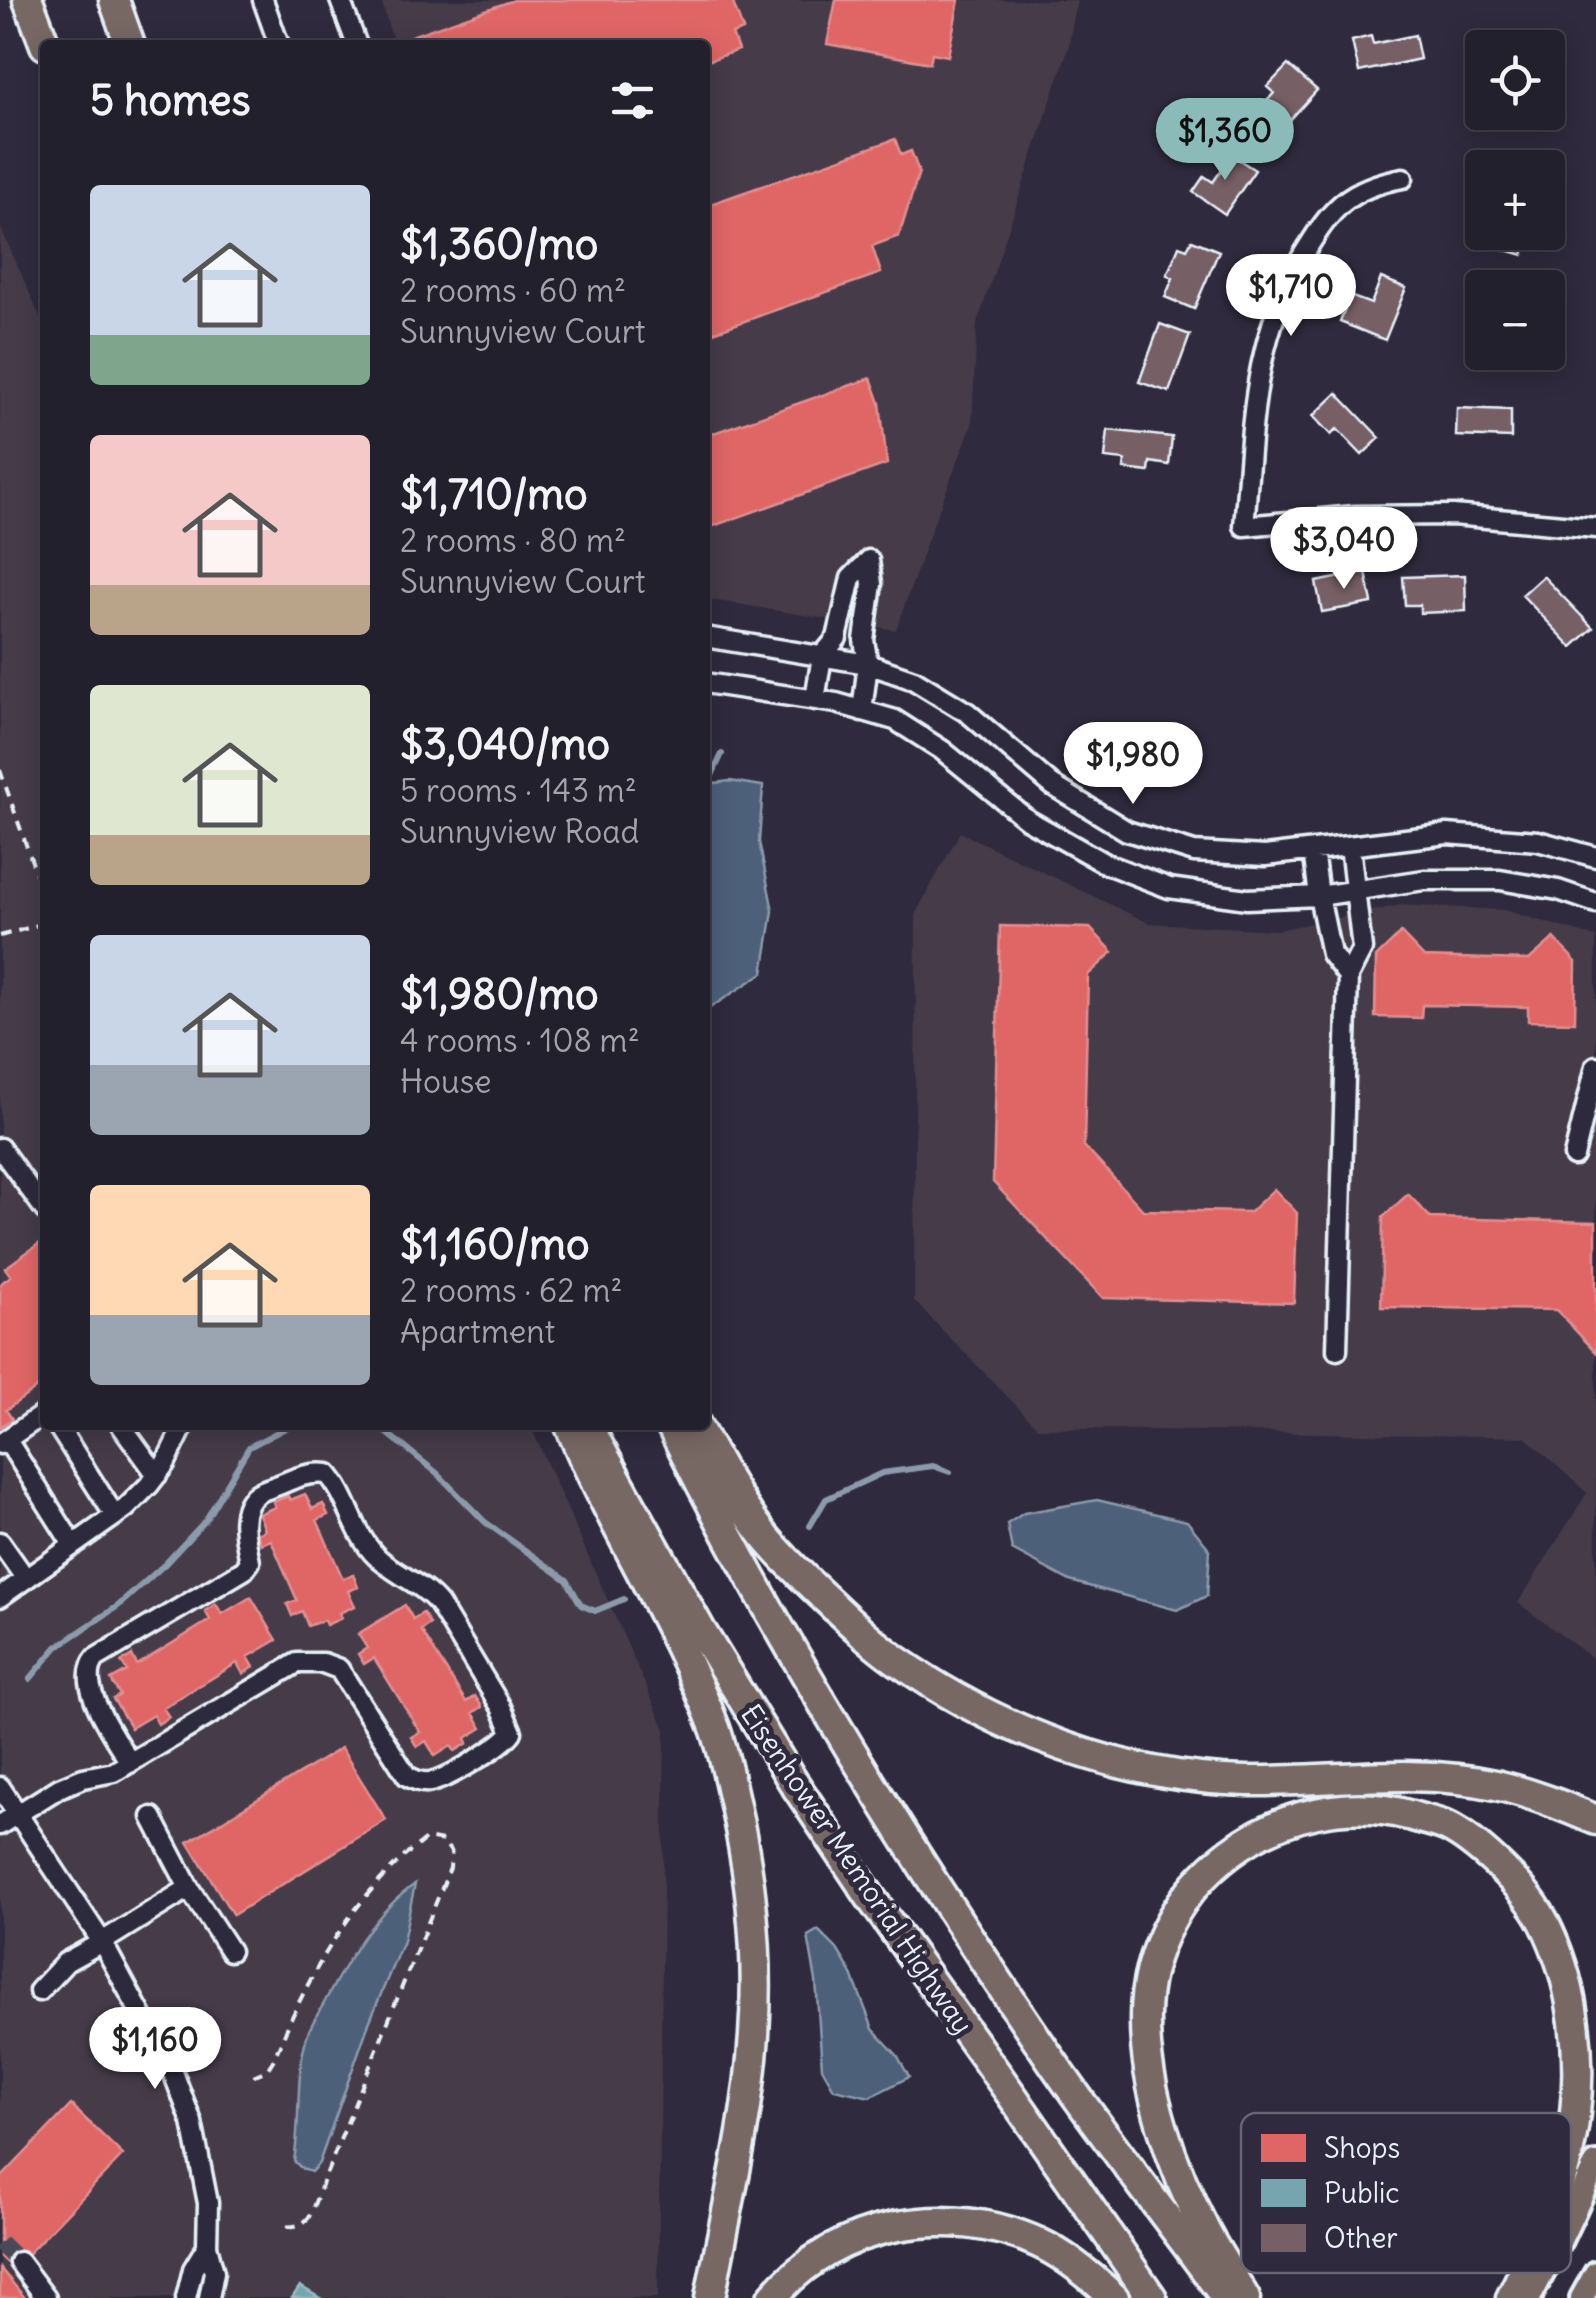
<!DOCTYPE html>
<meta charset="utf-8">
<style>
:root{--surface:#23202e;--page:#2b2836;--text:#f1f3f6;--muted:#a3a3aa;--line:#403e4a;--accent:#8bbbb9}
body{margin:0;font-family:Delius,sans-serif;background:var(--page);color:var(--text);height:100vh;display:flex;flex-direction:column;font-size:38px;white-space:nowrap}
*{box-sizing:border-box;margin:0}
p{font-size:32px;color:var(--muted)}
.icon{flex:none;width:55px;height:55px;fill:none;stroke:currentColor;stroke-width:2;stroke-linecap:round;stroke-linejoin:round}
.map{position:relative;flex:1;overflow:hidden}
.details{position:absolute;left:40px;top:40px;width:670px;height:1390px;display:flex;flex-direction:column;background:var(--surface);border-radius:10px;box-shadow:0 5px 25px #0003,0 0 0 2px var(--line)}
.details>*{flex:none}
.buttons{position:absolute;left:1465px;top:30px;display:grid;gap:20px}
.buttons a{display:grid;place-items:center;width:100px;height:100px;border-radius:10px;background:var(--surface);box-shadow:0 5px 25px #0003,0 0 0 2px var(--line);font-size:50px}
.price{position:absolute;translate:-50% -85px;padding:0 22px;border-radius:35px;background:#fff;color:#222;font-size:32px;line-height:65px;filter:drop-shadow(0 2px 5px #0008)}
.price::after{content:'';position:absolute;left:50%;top:60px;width:30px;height:22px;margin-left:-15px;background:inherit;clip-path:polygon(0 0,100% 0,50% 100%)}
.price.on{background:var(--accent);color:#111}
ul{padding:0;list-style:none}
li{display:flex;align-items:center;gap:30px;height:250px;padding:0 50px}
li span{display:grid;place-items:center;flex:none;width:280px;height:200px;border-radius:10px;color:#555}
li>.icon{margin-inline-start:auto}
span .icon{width:120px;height:120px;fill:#fffc;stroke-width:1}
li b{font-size:42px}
h2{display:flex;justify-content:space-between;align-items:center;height:120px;padding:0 50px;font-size:42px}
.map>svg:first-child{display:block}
</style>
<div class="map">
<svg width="1596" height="2298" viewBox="0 0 1596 2298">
<rect width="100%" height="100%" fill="#2f2a3d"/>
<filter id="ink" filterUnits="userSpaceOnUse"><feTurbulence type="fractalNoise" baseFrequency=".01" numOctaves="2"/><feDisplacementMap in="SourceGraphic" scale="20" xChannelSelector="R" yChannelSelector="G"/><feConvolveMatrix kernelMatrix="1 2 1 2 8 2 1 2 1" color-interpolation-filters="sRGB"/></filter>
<g filter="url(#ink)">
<path fill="#443a49" d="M381,0h696l-9,49 -91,275 -5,101 -38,97 -38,108 -191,-31v-554h-311z
M0,226l45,102v1097h485l135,304 -7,569h-658z
M960,832l189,91 128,7 124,-25 103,5 92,27v724l-78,-58 69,-110 -62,-56 -487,-9 -124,-127 2,-388z"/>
<path fill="#4e6179" stroke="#8c9bac" stroke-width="2.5" d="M730,781l33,5 -4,56 14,69 -10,62 -58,38v-227z
M1097,1500l90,21 23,29 -3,46 -30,14 -107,-29 -58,-31 -5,-26 17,-11z
M415,1884l-12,57 -34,82 -50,140 -8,9 -9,-3 -8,-8c7,-40 1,-82 12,-122 3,-12 11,-23 17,-34 24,-45 50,-91 92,-121z
M818,1930l19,19 14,23 22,57 24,26 12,22 -39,20 -36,-8 -12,-21 -6,-87 -8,-45z"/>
<path fill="#e06666" stroke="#e29092" stroke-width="2.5" d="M514,0h218l11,30 -11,4 6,16 -33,12v-17h-291l-3,-9z
M836,0h123l-11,56 -16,-3 -2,10 -103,-19z
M895,139l6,16 10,-4 8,21 -20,64 -27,10 9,27 -176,62v-129z
M871,378l9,25 7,61 -182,65v-93z
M1000,926l90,2 23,24 -25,23 -4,171 59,64 107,2 24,-23 23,24 -3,90 -191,-5 -110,-116z
M1401,933l23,24 105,3 25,-22 22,24 -1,60 -47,-1v-14l-106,-2 -1,13 -46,-1 1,-60z
M1408,1194l23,24 165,4v130l-40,-42 -175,-3 2,-90z
M40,1243l5,6v133l-39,28 6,9 -12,8v-143l11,-8 -6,-8z
M305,1494l7,15 11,-5 5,11 -11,5 26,59 10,-5 5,13 -10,4 7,15 -16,7 3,5 -16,7 -2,-5 -16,6 -6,-15 -10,5 -5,-12 10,-4 -26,-60 -10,4 -4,-10 8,-4 -6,-16 16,-7 -2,-5 15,-6 2,4z
M251,1597l26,43 -29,17 6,10 -11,7 -6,-11 -74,45 6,9 -11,7 -5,-9 -22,13 -18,-29 7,-4 -9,-15 16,-9 -6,-9 11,-7 5,10 73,-45 -5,-9 11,-7 6,10z
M405,1605l8,14 10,-6 7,11 -9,6 45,72 9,-6 7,11 -9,6 9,15 -16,10 2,5 -13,8 -4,-5 -16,10 -9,-15 -9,6 -6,-10 9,-5 -46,-74 -10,6 -6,-10 9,-6 -9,-14z
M341,1748l45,72 -153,95 -45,-73z
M71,2105l52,50 -110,114 -13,-12v-78z
M0,2268l11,13 14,17h-25z"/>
<path fill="#76a5af" stroke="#98bcc5" stroke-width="2.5" d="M300,2286l20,12h-28z"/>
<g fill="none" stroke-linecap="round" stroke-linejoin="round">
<path stroke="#8c9bac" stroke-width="6" d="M708,784l14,-30
M377,1425l60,48 48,49 82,58 14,25 14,6 29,-12
M810,1526l16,-27 56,-26 51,-7 17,6
M30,1679l27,-32 61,-41 47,-42 40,-43 44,-74 42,-22"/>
</g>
<path fill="#765f65" stroke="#e8f1f8" stroke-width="2.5" d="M1415,35l5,24 -61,13 -7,-31 19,-5 2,8z
M1482,61v26l-12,-18z
M1288,65l29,25 -38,42 -22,-20 17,-19 -7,-6z
M1224,150l31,20 -30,44 -32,-22 11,-16 9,6 12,-17 -8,-5z
M1503,232h14v2l11,3 -5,18 -24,-7z
M1192,240l27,11 -25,58 -29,-12 8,-19 -6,-3 12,-29 8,3z
M1381,278l25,10 -21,52 -45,-18 10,-26 21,8z
M1160,324l30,11 -21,57 -30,-10z
M1337,393l43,45 -18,17 -25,-26 -6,6 -18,-19z
M1457,408l54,2v28l-55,-2z
M1108,430l64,7 -3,28 -19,-3 -1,10 -25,-3 1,-9 -20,-2z
M1366,572l6,31 -50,9 -6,-30z
M1465,575l1,36 -46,2v-8h-15l-2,-28z
M1543,576l50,52 -21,19 -50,-52z"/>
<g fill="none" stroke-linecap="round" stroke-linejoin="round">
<path stroke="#4b4859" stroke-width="18" stroke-dasharray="18 9" stroke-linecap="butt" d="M0,2243l19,19"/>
<defs>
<path id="minor" d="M263,0l16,45
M340,0l17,45
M1403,178c-56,10 -72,31 -100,77 -52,89 -50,172 -59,271l111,-10 98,-1 143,13
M705,637l163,27 46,16 54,33 84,72 75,46 67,21 71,4 182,-22 91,7 58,16
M705,683l131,20 59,17 47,30 86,70 76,43 65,25 78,11 72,-3 105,-16h76l58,10 38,13
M815,700l7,-44 15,-18 14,-60 18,-18
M862,711l6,-47 -4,-24 8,-56 -3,-24
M1313,850l6,46 12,58 17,22
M0,1148l45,62
M1574,1156l22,-90
M1337,1350l11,-374 14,-27 -12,-103
M57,1425l58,91
M121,1425l36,50
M7,1440l66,105
M0,1444l45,-31
M0,1542l26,37
M0,1597l126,-89 23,-23 16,-21 19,-39
M0,1787l102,155 72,133 18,47 16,81 -1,43 7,26 -5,26
M152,1817l37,71 41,63
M0,1825l59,-37 24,-10 31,-6 183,-109h26l16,6 68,107c8,4 14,7 23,6 16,-2 74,-37 82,-50l-11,-25 -62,-103c-17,-21 -44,-29 -63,-48 -23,-23 -27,-58 -48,-82 -18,-2 -31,3 -47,10 -7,3 -16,5 -23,9 -22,15 -12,48 -8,69l-6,8 -148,88c-22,26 19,79 34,105
M39,1991l27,-29 36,-20 87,-54
M19,2262l27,36
M186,2298l7,-29 14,-23"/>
<path id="major" d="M1529,2298l31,-58 36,-76
M1582,2298l14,-25"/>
<path id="highway" d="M28,0l17,45
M114,0l16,45
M587,1425l113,204 92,151 79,118 142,199 139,201
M671,1425c111,223 244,436 385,642 54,78 114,154 170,231
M696,1425c21,37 41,76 67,109 19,24 42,45 63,65 22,21 45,43 69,60 102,72 227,119 352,122 83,1 168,-14 249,4 35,8 67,21 100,35
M570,1426c43,103 105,197 145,302 11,31 17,64 24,96 14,70 20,140 15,211 -6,89 -28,176 -44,263
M772,2298c64,-77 178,-96 267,-55 28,13 53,34 75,55
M1245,2298c-13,-22 -27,-43 -39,-65 -33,-64 -62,-143 -61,-216 0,-134 139,-238 267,-201 12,4 25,6 36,11 18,9 34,23 48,36 19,18 36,36 48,59 29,56 38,129 31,191 -7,66 -35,127 -64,185"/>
</defs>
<use href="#minor" stroke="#e8f1f8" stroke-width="25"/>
<use href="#major" stroke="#e8f1f8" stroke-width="30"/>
<use href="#highway" stroke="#e8f1f8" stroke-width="35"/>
<path stroke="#e8f1f8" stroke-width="4" stroke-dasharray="10 8" stroke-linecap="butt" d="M0,770l45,129
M0,936l45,-13
M253,2076l14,-6 7,-11c33,-83 80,-167 153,-221l16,3 8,11 -1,16 -141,349c-8,10 -17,10 -29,9"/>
<use href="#minor" stroke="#2f2a3d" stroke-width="18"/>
<use href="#major" stroke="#776864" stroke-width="22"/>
<use href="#highway" stroke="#776864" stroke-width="28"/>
</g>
</g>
<g text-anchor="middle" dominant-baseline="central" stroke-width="10" stroke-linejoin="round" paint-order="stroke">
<g font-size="28" fill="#e8f1f8" stroke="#2f2a3d">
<text transform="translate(857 1869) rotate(56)">Eisenhower Memorial Highway</text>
</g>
</g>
<rect x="1241" y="2113" width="330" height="160" rx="15" fill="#2f2a3d" stroke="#666675" stroke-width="2.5"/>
<rect x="1261" y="2134" width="45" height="28" fill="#e06666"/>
<rect x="1261" y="2179" width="45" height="28" fill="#76a5af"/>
<rect x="1261" y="2224" width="45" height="28" fill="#765f65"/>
<g font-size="28" fill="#e8f1f8">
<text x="1324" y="2158">Shops</text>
<text x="1324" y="2203">Public</text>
<text x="1324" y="2248">Other</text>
</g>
</svg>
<div class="buttons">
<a><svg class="icon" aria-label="locate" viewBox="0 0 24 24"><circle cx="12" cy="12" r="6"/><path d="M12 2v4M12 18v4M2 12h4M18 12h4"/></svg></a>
<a>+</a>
<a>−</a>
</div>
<b class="price on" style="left:1225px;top:183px">$1,360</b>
<b class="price" style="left:1291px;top:339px">$1,710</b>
<b class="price" style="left:1344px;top:592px">$3,040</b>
<b class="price" style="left:1133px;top:807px">$1,980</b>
<b class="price" style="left:155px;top:2092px">$1,160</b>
<section class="details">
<h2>5 homes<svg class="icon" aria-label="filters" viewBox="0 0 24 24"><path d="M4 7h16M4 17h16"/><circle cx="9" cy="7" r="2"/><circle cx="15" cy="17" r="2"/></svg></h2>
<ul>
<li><span style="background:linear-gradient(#c9d6e8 75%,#7fa58c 0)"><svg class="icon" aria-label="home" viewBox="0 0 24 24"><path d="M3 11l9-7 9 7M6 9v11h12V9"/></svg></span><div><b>$1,360/mo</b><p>2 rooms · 60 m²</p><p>Sunnyview Court</p></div></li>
<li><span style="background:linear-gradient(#f6c9c9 75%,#b9a48a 0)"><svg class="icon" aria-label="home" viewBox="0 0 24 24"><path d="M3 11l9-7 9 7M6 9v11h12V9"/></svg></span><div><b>$1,710/mo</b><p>2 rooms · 80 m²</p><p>Sunnyview Court</p></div></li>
<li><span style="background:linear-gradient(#dfe7d0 75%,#b9a48a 0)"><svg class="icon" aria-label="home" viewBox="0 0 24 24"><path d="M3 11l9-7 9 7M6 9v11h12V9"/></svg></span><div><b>$3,040/mo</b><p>5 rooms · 143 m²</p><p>Sunnyview Road</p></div></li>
<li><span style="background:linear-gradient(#c9d6e8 65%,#9aa5b1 0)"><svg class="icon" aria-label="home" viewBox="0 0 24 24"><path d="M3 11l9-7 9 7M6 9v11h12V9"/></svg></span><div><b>$1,980/mo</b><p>4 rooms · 108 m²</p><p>House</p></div></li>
<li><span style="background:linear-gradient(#ffd9b3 65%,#9aa5b1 0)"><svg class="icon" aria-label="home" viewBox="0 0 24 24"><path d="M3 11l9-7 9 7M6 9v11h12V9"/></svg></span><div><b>$1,160/mo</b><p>2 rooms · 62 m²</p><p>Apartment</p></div></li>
</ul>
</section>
</div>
